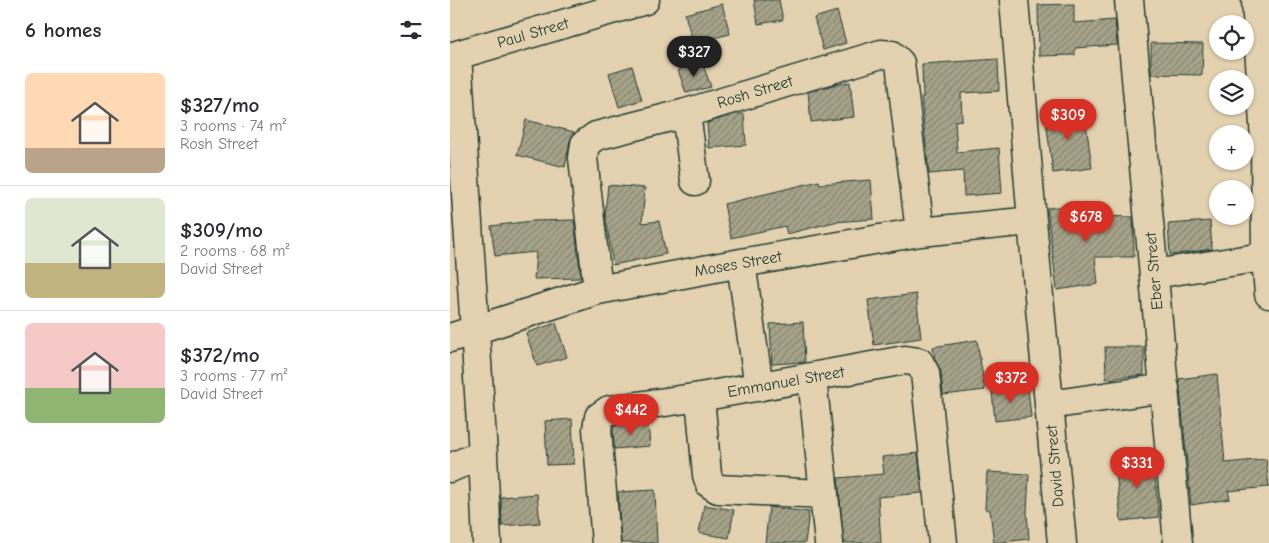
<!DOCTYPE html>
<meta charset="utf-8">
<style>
:root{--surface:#fff;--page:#f7f7f7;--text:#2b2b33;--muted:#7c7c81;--line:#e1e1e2;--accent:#d93025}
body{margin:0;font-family:"Comic Neue",sans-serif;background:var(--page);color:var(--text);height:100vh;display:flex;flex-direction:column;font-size:19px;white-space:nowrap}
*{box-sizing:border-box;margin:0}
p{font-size:16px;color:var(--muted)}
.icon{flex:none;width:28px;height:28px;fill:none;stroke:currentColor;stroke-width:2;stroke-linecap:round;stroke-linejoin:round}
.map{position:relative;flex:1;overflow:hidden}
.details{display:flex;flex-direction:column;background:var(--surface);width:450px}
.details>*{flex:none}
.tools{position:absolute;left:759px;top:15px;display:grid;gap:10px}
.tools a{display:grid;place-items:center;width:45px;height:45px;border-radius:50%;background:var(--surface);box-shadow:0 1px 4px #0004;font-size:25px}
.price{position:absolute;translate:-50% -42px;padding:0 11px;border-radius:18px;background:var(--accent);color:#fff;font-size:16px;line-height:32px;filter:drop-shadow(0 1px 2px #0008)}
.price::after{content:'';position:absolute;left:50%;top:30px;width:15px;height:11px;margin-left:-8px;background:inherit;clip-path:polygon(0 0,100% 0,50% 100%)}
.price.current{background:#222;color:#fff}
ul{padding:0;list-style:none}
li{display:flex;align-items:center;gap:15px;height:125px;padding:0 25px}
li+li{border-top:1px solid var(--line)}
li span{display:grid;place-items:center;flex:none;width:140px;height:100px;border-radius:8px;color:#555}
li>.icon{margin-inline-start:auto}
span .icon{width:60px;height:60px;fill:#fffc;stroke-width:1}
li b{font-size:21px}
h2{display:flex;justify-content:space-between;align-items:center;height:60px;padding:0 25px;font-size:21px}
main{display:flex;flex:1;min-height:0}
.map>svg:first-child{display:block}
</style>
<main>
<section class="details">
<h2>6 homes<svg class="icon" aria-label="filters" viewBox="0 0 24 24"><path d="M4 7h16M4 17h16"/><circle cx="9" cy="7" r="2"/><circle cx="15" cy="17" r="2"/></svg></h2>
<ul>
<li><span style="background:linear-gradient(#ffd9b3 75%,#b9a48a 0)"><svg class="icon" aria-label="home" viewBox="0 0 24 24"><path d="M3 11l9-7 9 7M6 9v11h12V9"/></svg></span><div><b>$327/mo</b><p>3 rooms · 74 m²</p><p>Rosh Street</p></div></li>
<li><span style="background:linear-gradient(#dfe7d0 65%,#c2b280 0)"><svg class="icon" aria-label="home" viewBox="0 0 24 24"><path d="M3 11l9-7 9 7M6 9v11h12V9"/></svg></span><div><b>$309/mo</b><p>2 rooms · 68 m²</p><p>David Street</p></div></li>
<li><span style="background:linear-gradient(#f6c9c9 65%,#8fb573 0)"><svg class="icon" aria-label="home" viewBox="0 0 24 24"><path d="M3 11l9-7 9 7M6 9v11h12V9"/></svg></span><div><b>$372/mo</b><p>3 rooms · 77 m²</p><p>David Street</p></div></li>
</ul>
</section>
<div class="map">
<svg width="819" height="543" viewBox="0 0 819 543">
<defs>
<pattern id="building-hatch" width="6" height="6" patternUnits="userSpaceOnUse" patternTransform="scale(1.25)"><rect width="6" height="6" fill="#a7a389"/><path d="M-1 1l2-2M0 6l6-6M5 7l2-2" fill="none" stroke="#878671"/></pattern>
</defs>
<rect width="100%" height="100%" fill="#e3d1af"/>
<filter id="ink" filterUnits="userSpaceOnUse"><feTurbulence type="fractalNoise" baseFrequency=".02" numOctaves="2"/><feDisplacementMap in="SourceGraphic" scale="10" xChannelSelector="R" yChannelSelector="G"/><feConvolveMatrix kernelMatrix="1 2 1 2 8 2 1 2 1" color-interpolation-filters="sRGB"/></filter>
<g filter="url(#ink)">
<path fill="url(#building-hatch)" stroke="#1f3d34" d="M304,0h25l4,20 -25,4z
M272,4l8,30 -37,9 -8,-29z
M624,4v19l41,-3 2,25 -42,3v7l-36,1 -1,-51z
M387,11l9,32 -23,7 -9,-32z
M701,43l52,1 -1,31 -51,-1z
M548,59l1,32 -38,2 1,27 -7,1 2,31 42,-4 3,45 -38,3 -1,-25 -34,3 -8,-77h2l-1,-33z
M252,62l9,25 -25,6 -8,-23z
M182,66l10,34 -23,7 -10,-34z
M400,82l4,35 -43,5 -3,-30 29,-8z
M634,108l8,60 -39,5 -8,-60z
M285,114h9l2,31 -37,3 -2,-25z
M76,120l48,12 -4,9 -5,26 -48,-12z
M421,180l3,39 -40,3 -47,12 -2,-8 -54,12 -7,-34 95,-23 1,3z
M158,185l37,3 -3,35 17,-2 7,33 -53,11 -8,-51z
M637,204l2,12 44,1 1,40h-39l3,27 -41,6 -10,-82z
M124,220l7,58 -47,1 2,-27 -41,4 -4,-30 41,-5z
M760,221l2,28 -42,6 -2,-31z
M466,294l5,44 -47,7 -6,-45z
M353,322l2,40 -33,2 -2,-40z
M106,323l11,34 -30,9 -11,-33z
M527,340l8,50 -42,5 -2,-24 -6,-11 -2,-13z
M655,347h39v28l-38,4z
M767,374l8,89 41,-4 3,28 -41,4 2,8 -39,6 -12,-126z
M578,388l3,29 -36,4 -3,-30z
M122,419l2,45 -27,1 -2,-44z
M198,422l2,24 -36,3 -1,-23z
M468,453l4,40 -44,4 3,46h-37l-6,-65 46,-4 -2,-17z
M703,457l6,60 -38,4 -6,-61z
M537,472l42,2 -2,38 2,27 -35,4 -4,-33 -5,-1z
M205,490l2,53h-36l-3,-51z
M87,494l3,29 -38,3 -1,-29z
M254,505l30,5 -5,28 -30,-5z
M319,507l40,5 -4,31h-40z"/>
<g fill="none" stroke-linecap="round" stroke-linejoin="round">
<defs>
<path id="minor" d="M564,0l18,221 30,322
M679,0l49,543
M806,0l9,140 1,117 3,37
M7,55l26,399 4,89
M0,57l195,-57
M236,113l9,68
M291,263l18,124
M704,274l115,-18
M148,290l-15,-132 2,-14 11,-8 90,-23 195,-59 11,1 8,8 20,169
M0,338l148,-48 143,-27 179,-31 112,-11
M362,377l17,166
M250,397l7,78 3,9 8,5 106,5
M599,405l116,-17
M0,468l33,-14
M156,543l-9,-114 2,-12 10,-7 91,-13 205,-37 14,2 6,11 18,170"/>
</defs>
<use href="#minor" stroke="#1f3d34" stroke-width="31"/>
<use href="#minor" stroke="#e3d1af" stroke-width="28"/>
</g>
</g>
<g text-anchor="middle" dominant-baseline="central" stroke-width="4" stroke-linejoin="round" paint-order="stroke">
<g font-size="16" fill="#1f3d34" stroke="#e3d1af">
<text transform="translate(83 33) rotate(-16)">Paul Street</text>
<text transform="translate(305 92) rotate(-17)">Rosh Street</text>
<text transform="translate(288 264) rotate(-10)">Moses Street</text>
<text transform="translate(704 271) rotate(-95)">Eber Street</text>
<text transform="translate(336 382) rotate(-10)">Emmanuel Street</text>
<text transform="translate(605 466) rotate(-95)">David Street</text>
</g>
</g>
</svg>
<div class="tools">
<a><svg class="icon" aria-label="locate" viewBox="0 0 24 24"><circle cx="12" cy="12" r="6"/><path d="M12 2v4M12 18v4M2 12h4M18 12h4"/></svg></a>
<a><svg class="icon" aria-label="layers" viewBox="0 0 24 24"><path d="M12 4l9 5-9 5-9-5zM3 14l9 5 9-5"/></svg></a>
<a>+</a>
<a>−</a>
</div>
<b class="price current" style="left:244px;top:78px">$327</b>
<b class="price" style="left:618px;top:141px">$309</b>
<b class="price" style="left:636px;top:243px">$678</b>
<b class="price" style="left:561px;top:404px">$372</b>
<b class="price" style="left:181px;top:436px">$442</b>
<b class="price" style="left:687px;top:489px">$331</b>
</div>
</main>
